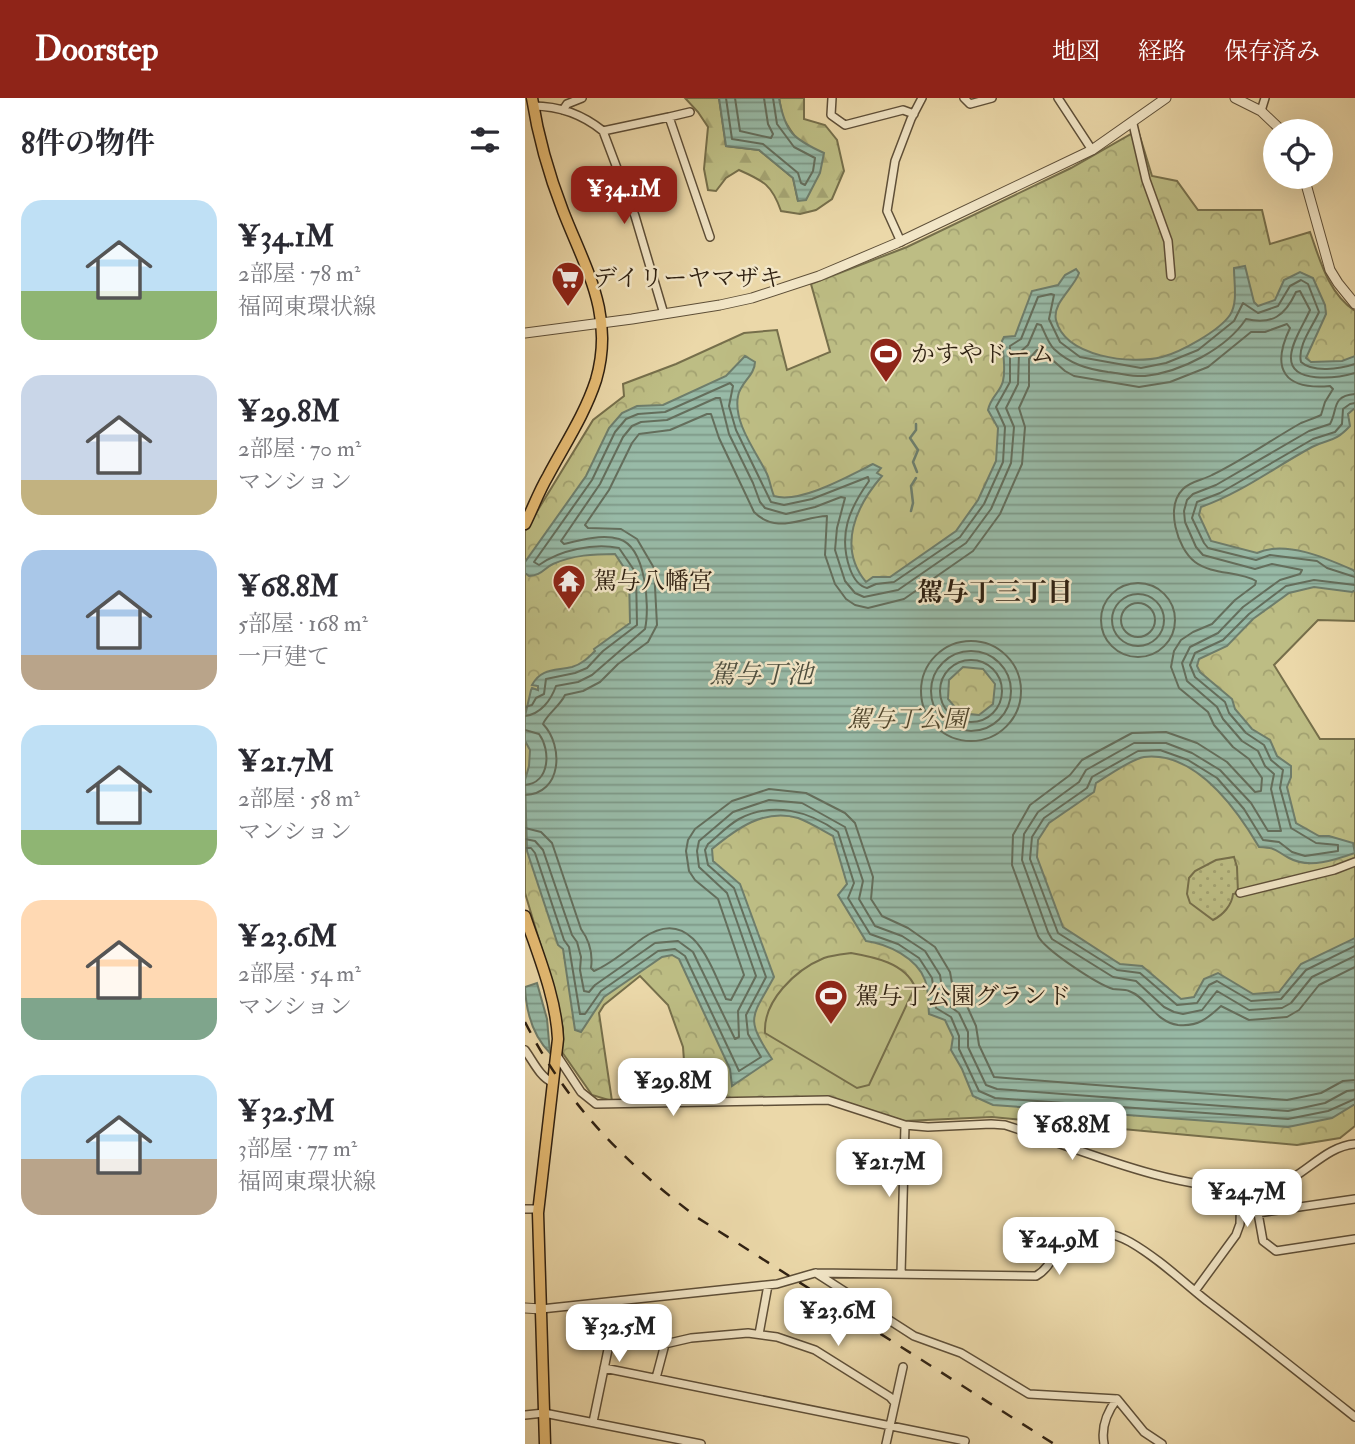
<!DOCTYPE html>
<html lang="ja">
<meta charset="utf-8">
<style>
:root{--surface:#fff;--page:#f7f7f7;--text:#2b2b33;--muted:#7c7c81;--accent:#8f2418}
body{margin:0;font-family:"IM FELL Double Pica","Noto Serif JP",serif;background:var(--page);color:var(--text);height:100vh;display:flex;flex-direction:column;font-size:26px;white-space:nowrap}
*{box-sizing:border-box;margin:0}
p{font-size:23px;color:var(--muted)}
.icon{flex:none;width:38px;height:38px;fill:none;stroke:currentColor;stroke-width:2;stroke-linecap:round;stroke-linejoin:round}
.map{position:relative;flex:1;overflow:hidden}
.panel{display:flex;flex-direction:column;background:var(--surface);width:525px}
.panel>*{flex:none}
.controls{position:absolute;left:738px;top:21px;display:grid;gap:14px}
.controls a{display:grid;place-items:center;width:70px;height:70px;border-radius:50%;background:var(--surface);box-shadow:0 7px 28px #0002;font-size:35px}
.price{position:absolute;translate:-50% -60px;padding:0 16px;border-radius:14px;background:#fff;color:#222;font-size:23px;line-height:46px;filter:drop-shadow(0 2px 4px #0008)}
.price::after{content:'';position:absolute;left:50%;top:42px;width:21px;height:16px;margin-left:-10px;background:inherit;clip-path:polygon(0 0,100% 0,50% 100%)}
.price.current{background:var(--accent);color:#fff}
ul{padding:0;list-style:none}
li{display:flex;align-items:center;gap:21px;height:175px;padding:0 21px}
li span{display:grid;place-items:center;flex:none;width:196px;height:140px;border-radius:21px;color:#555}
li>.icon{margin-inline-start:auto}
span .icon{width:84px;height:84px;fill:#fffc;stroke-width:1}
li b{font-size:30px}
h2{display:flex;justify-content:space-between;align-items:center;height:84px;padding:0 21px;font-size:30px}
header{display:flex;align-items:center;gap:42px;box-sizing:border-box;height:98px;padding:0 35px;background:var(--accent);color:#fff}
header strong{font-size:33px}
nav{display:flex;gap:38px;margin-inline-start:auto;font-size:24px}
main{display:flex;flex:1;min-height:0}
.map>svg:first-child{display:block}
</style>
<header>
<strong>Doorstep</strong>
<nav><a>地図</a><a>経路</a><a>保存済み</a></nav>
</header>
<main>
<section class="panel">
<h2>8件の物件<svg class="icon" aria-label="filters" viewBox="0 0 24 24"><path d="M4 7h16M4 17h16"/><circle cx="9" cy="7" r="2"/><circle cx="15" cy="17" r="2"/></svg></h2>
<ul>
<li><span style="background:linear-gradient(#bfe0f5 65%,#8fb573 0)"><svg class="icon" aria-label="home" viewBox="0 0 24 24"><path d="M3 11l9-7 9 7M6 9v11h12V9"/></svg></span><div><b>¥34.1M</b><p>2部屋 · 78 m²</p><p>福岡東環状線</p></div></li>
<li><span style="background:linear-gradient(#c9d6e8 75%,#c2b280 0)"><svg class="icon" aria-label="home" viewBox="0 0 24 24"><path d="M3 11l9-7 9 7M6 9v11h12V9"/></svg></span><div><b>¥29.8M</b><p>2部屋 · 70 m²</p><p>マンション</p></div></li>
<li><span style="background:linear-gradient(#a9c7e8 75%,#b9a48a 0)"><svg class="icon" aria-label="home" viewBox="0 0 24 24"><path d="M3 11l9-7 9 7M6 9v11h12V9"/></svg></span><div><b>¥68.8M</b><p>5部屋 · 168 m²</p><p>一戸建て</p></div></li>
<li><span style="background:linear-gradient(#bfe0f5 75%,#8fb573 0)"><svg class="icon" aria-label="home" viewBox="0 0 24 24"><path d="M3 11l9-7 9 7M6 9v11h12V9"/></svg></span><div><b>¥21.7M</b><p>2部屋 · 58 m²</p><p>マンション</p></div></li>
<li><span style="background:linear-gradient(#ffd9b3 70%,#7fa58c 0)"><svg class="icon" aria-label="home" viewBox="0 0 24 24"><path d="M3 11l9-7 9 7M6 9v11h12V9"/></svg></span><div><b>¥23.6M</b><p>2部屋 · 54 m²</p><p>マンション</p></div></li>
<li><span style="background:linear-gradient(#bfe0f5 60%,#b9a48a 0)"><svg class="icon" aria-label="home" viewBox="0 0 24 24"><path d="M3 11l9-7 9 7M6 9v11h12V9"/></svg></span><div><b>¥32.5M</b><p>3部屋 · 77 m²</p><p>福岡東環状線</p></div></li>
</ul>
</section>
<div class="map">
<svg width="830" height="1346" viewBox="0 0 830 1346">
<defs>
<pattern id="forest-firs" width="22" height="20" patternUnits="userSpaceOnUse" patternTransform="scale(1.75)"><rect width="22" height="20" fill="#bdbd84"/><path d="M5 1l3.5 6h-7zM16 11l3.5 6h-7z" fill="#a3a271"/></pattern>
<pattern id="park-crowns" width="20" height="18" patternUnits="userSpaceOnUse" patternTransform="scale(1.75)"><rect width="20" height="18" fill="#bdbd84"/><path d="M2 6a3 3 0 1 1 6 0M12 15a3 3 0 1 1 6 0" fill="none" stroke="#a3a271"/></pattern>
<pattern id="garden-dots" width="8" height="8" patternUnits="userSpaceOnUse" patternTransform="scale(1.75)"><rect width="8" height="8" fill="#bdbd84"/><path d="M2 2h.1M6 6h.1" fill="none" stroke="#a3a271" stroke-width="1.8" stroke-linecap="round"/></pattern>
<pattern id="water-rules" width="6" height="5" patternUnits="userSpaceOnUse" patternTransform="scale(1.75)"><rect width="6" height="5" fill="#98baa7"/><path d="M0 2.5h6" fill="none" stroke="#7c9787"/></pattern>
</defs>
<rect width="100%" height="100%" fill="#ebd8a9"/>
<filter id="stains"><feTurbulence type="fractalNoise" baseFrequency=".00286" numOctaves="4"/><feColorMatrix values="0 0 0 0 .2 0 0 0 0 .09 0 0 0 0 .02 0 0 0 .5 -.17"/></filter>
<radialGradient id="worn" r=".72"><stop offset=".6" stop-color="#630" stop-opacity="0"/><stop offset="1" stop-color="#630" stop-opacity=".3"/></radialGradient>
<path fill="url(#forest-firs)" stroke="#766f4b" stroke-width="2" d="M160,0h34l7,48 33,4 34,28 5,23v-60l-15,-22 -4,-21h25v21l21,6 12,15 7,31 -12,28 -16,11 -16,4 -19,-3c-9,-26 -17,-30 -42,-41l-13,8 -10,13 -8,-1 -4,-21 4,-42 -10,-15z"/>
<path fill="url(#park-crowns)" stroke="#766f4b" stroke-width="2" d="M613,32l14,46 25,5 21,29h64l8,34 40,-12c10,28 18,61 45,79v310l-37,-1 -44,45 46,74h35v387l-15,12 -43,7 -305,-28 -88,4 -75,-23 -142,4 -4,-55 -15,-42 -28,-29 -36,29 -5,8 13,88 -20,-6 -30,-43 1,-23 -8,-36 -30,-100v-362l68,-111 31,-24 -1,-12 53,-20 68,-31 33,-3 10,40 43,-18 -19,-68 96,-37 164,-79z"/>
<path fill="url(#garden-dots)" stroke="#766f4b" stroke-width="2" d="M709,759l3,10 1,26 -5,1c-1,11 -10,21 -20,26l-23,-17 -3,-9 2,-16 6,-7 21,-11z"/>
<path fill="#bdbd84" stroke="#766f4b" stroke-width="2" d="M326,855c23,4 54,10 64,34l-46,98 -12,3 -92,-55c-2,-32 30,-63 59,-75 8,-3 19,-4 27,-5z"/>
<path fill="url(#water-rules)" stroke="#6e7d6b" stroke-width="2" fill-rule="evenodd" d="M194,0h60c6,34 14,41 45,55l-4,20 -14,27 -8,1 -5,-23 -34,-28 -33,-4z
M720,168l9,36 4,4 17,-6 9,-20 16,-8 13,6 12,27 1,9 -20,44 5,4 31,-1 13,-5v52l-7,6 2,12c-16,17 -20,12 -38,21 -37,20 -71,46 -111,60l-2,8 12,26 46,12c28,-13 69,5 96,17l2,2v18l-3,2 -38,-5 -25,6 -36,26 -26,27 -28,13 -2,7 3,6 32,27 3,10 17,20 18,11 7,16 14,10v11l-4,10 9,36 23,13h10l24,7 2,10c-20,7 -46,16 -66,5 -15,-8 -11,-10 -30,-11 -23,-39 -63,-96 -115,-90 -13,2 -36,19 -48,26l-2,9 -45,31 -11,17 -1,17 26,70 57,37 22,2 39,33 13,-2 10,-18 14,-6 35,21 26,-2 22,-28 54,-26v166l-23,14 -44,9 -295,-22 -20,-9 -11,-27 -11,-19 2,-13 -8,-17 -16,-6c-1,-10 0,-24 -4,-34 -8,-22 -37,-36 -59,-39l-28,-46 9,-11 -14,-48c-11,-6 -24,-14 -35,-18 -34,-10 -62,11 -86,31l1,12 27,23 34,93c-23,42 -29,40 -2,82l-40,27 -2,-17 -51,-110 -7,-4 -10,2 -58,40 -23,35 -6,-2 -12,-81 -5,-4 -31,-94 -2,-71 4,-14 1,-16 -5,-9v-25l6,-26 1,-2 6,2v-4l-6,-1c9,-17 23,-14 40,-18 10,-3 16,-9 23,-16l-1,-2 36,-26 -1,-48 -14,-21c-21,0 -42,1 -62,10 -9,4 -12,12 -24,12l-4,-3v-11l61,-86 23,-48 13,-15 15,-7 26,-1 63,-29 19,-20 10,6c0,13 -15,21 -17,34 -5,27 18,55 29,78 3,7 4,15 7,22 26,8 75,-20 99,-32l8,4 -4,5 5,3c-26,30 -45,71 -16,106l7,-5h17l66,-46 22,-31 18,-39 2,-33 -10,-18c3,-14 12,-17 15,-29 3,-12 0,-28 -1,-40l2,-4 11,-1 17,-45 26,-6 7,-10 11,-6 3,4c-5,15 -27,30 -23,47 9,37 75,45 106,37 19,-5 57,-26 68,-42 8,-12 4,-32 4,-47zM438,569l20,2 12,15 -2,20 -14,11 -19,-2 -12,-14 1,-19z
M12,885l10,36 3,34c-17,-17 -24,-42 -25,-66z"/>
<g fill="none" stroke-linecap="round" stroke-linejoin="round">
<path stroke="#646e5c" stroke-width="2" d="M201,0l6,41 31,5 35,29 3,10 4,2 8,-14 2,-13 -21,-11 -17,-23 -4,-26
M210,0l5,33 31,7 2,-4 -5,-10 -4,-26
M830,296c-24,2 -17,16 -25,30l-21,7 -93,54 -23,9 -6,6 -3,11 1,11 11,25 7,8 52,14 17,-5 30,6 -2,4 -20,6 -37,27 -25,26 -28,14 -8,16 5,18 30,26 6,12 19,22 16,10 7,15 9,8 -3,15 10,42h-13l-17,-28 -31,-33 -28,-17 -26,-10h-32l-48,27 -7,12 -41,30 -14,22 -2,26 26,72 4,7 61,38 23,4 28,26 10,5 9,2 19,-4 15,-19 32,19 33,-2 9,-5 21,-26 43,-21
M830,305l-5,1 -7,5 -1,15 -7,8 -22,7 -93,54 -23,9 -5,16 12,25 4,5 48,12 14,-5 47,6 10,7 28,9
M576 522a37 37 0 1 1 74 0a37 37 0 1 1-74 0Z
M830,487l-41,-5 -28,6 -37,28 -26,26 -28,13 -5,12 5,12 30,25 4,11 17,20 18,12 7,15 12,10 -3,18 11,40 25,15 22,2v6l-33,5 -13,-4 -13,-10 -16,-2 -19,-31 -27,-31 -29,-18 -28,-10 -22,1 -46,26 -5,11 -43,30 -12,19 -2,22 28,74 59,37 23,3 37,32 20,-2 12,-18 8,-4 34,20 30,-2 25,-29 49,-24
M587 522a26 26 0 1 1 52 0a26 26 0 1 1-52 0Z
M596 522a17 17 0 1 1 34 0a17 17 0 1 1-34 0Z
M396 593a50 50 0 1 1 100 0a50 50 0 1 1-100 0Z
M406 593a40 40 0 1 1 80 0a40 40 0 1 1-80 0Z
M415 593a31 31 0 1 1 62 0a31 31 0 1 1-62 0Z
M0,609l7,-2 4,-7 8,-4 2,-15 29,-6 12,-5 16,-17 34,-26 -1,-52 -17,-25c-26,-5 -59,2 -80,17l-5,-3 58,-82 23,-48 11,-13 12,-5 27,-2 65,-29 3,3 -4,20 7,24 35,72 13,3 28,-6 56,-22 1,4c-20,28 -31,54 -19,88 3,8 8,17 17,19l9,-4 18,-2 66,-45 24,-33 19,-42 2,-35 -9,-20 14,-25v-36l11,-7 17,-42 13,-3 3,1 -5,24 11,23 20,15 61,11 25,-5 32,-13 36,-29 9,-18 15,10 20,-7 12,-20 11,-6 7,4 11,28c-6,14 -22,34 -18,50 12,11 39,7 54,2
M0,618c16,-2 26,-16 31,-30l22,-4 14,-7 53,-46c5,-23 1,-82 -26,-90 -17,-5 -39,1 -55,5l-3,-3 39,-57 23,-47 9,-11 9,-4 26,-2 49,-22h4l9,36 24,49 7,19 5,6 21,6 29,-7 26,-10 4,1 -8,30 -2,22 10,31 10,12 9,4 34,-7 68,-47 25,-34 20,-46 3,-36 -8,-19 12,-24 1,-31 9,-8 9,-21 4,1c4,8 7,18 13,24 16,15 33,20 54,23 12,1 25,5 37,4 36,-4 81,-27 101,-57 26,6 39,-3 50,-27l4,-1 10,19c-6,14 -18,31 -19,46 -2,29 47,22 64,17
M0,632l14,4c12,16 11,49 -14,51
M0,697c37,-1 39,-49 18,-71 4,-10 17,-18 22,-29l18,-4 17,-9 18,-18 30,-22 9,-17 -3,-57 -17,-29 -16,-10 -33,-1 -3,-3 24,-35 23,-47 7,-9 31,-4 37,-16h4l8,24 35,74c23,23 47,5 73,4l-2,39 10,29 11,15 9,6 13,3 36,-9 69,-48 27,-37 22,-50 3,-37 -6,-19 10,-22v-27l8,-9h4l24,21 9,5 65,11 31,-5 38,-15 43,-35h14l22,-8 3,4c-20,42 -5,62 40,58l3,3 -8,13 -4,13c-6,3 -13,5 -20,8 -30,17 -58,37 -89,52 -9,5 -21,6 -29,14 -18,18 -6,59 12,73 17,13 44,9 61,19l-1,4 -20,15 -23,24 -19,8 -12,8 -7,11 -3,16 8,21 29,24 6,13 19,22 16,12 13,19 -1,13 -6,1 -28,-30 -30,-19 -31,-11 -34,1 -50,27 -12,15 -40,30 -17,30 -1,30 26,71c7,14 59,48 75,53 5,1 11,0 16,2 18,6 26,31 49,34 20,2 30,-7 43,-19l28,14 38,-3 12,-7 20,-25 36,-18
M0,730l16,4 11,11 29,86c8,11 12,25 10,39l3,3c17,-7 34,-22 49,-33 49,-34 68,28 83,61l5,1 13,-25 -26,-76 -23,-19 -6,-9 -3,-20 2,-11 7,-11 37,-28 37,-12 37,4 39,20 10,10 18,54 -2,22 11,17 26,12 27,19 15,25 4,22 13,12 9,20 3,19 15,32 293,23 34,-7 22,-12 12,-1
M0,741l10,2 8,9 29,85 5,7 4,15 -1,13 4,21 5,1 6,-7 60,-42 23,-2 15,11 42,87 4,-2 -1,-26 18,-35 -29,-83 -28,-26 -2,-16 2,-10 34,-29 36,-12 33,3 43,24 18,54 -4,18 16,27 27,10 23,15 15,24 4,27 15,11 9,19v15l18,38 11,4 291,22 37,-8 22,-12 8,-1
M0,750h6l4,5 29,87 5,7 11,67h5l16,-23 57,-40 17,-2 10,7 54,115 22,-14 -13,-23 -2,-19 20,-38 -32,-89 -26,-23 -3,-15 3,-6c10,-8 20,-19 31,-25 34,-18 70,-8 99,13l16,51 -6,15 22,36 28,10 21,14 13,20 4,30 15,9 8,19v13l20,42 16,7 293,21 40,-8 27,-12"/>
<path stroke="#6e7d6b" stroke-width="2.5" d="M391,326v6l-6,8 8,12 -5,12 4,10
M386,413l2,-8 -2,-17 5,-8"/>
<defs>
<path id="minor" d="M307,0l-1,17 14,10 58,-15 11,4
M439,0l6,6 22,-6
M533,0l34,52
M8,8c26,0 49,8 70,25l32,85 29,98
M38,12l4,-6 15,-6
M736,13l4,-13
M144,19l21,-5
M608,26l13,56 22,61 3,35
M78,33l66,-14 41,120
M376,144l-14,-31 8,-50 16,-42 11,-21
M715,795l94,-23 21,-8
M0,952c8,11 15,27 27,32
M31,956l25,38 15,12 232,-4 77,25 23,2 63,-3 14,1c75,24 164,64 243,63 9,0 19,1 27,-2 28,-8 50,-40 80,-42
M830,1101l-97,14 5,28 13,10 79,-12
M0,1111h14
M291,1175l98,63 47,17 68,41 88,5 27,33 18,12
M376,1176l4,-149
M670,1193l41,-56 4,-11 1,-36
M16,1211l236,-25 38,-11 221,3c19,-10 21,-38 37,-44 17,-5 43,2 57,10 28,16 52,39 77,59 50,38 99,77 148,116
M234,1236l9,-49
M79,1270l361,73 -1,3
M131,1280l9,-34 26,-6 57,-5 29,4 38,13 75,47 5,6
M0,1317l19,-2 157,31
M68,1324l25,-121
M361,1346l17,-77
M579,1346c-3,-16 3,-32 13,-45"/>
<path id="tertiary" d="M710,0l26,13 21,20
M779,79l26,93 8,13 17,21
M0,235l107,-14 88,-14 32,-7 67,-22 78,-33 195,-93 74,-52
M0,1210l16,1"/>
<path id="primary" d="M0,426c8,-16 14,-33 23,-48 17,-32 37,-62 48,-96 19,-65 -10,-110 -33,-169 -14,-36 -25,-75 -31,-113
M0,818c13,39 31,81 33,123l-20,174 7,231"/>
</defs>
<use href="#minor" stroke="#5e4f38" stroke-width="10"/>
<use href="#tertiary" stroke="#5e4f38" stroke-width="11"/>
<use href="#primary" stroke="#2f2112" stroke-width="13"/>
<use href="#minor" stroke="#f2e6c7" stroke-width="7"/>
<use href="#tertiary" stroke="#f2e6c7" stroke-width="9"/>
<use href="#primary" stroke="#e6bc74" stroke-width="10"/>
<path stroke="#2f2112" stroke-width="2.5" stroke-dasharray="12 12" stroke-linecap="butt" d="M0,924c42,83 100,141 173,196l356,226"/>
</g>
<defs>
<symbol id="supermarket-pin" viewBox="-11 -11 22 30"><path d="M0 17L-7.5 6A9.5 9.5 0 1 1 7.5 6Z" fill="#8f2418" stroke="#f2e6c7"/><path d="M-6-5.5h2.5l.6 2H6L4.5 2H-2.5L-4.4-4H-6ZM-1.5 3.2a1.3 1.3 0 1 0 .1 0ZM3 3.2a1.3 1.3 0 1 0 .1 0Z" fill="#fff"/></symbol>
<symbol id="stadium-pin" viewBox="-11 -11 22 30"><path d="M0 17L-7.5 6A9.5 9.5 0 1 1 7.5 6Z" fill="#8f2418" stroke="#f2e6c7"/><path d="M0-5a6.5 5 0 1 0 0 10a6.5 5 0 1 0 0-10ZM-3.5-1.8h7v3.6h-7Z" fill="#fff"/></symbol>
<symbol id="temple-pin" viewBox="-11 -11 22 30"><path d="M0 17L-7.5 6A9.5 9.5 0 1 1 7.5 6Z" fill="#8f2418" stroke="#f2e6c7"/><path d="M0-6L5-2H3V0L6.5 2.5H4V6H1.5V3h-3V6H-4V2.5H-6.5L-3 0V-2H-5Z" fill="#fff"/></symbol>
</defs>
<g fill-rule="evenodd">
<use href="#supermarket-pin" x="24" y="161" width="38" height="52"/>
<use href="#stadium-pin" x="342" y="237" width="38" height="52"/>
<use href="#temple-pin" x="25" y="464" width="38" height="52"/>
<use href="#stadium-pin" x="287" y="879" width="38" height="52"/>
</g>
<g text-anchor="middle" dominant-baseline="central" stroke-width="5" stroke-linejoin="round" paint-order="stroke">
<g font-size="24" fill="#2f2112" stroke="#f2e6c7" text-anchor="start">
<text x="68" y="180">デイリーヤマザキ</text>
<text x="386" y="256">かすやドーム</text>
<text x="68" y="483">駕与八幡宮</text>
<text x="330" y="898">駕与丁公園グランド</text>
</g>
<g font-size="24" font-style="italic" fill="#52482e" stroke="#f2e6c7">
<text x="382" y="621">駕与丁公園</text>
</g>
<g font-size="26" font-weight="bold" fill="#2f2112" stroke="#f2e6c7">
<text x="470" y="495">駕与丁三丁目</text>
</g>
<g font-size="26" font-style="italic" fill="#4e4f3f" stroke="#f2e6c7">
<text x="236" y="577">駕与丁池</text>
</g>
</g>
<rect width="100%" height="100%" filter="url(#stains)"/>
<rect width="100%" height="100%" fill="url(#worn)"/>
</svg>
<div class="controls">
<a><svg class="icon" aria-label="locate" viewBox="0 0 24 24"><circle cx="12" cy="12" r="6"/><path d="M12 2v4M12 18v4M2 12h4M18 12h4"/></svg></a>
</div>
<b class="price current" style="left:99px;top:128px">¥34.1M</b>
<b class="price" style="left:148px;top:1020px">¥29.8M</b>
<b class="price" style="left:547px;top:1064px">¥68.8M</b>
<b class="price" style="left:364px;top:1101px">¥21.7M</b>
<b class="price" style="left:722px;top:1131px">¥24.7M</b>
<b class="price" style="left:534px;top:1179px">¥24.9M</b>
<b class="price" style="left:313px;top:1250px">¥23.6M</b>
<b class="price" style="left:94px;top:1266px">¥32.5M</b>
</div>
</main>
